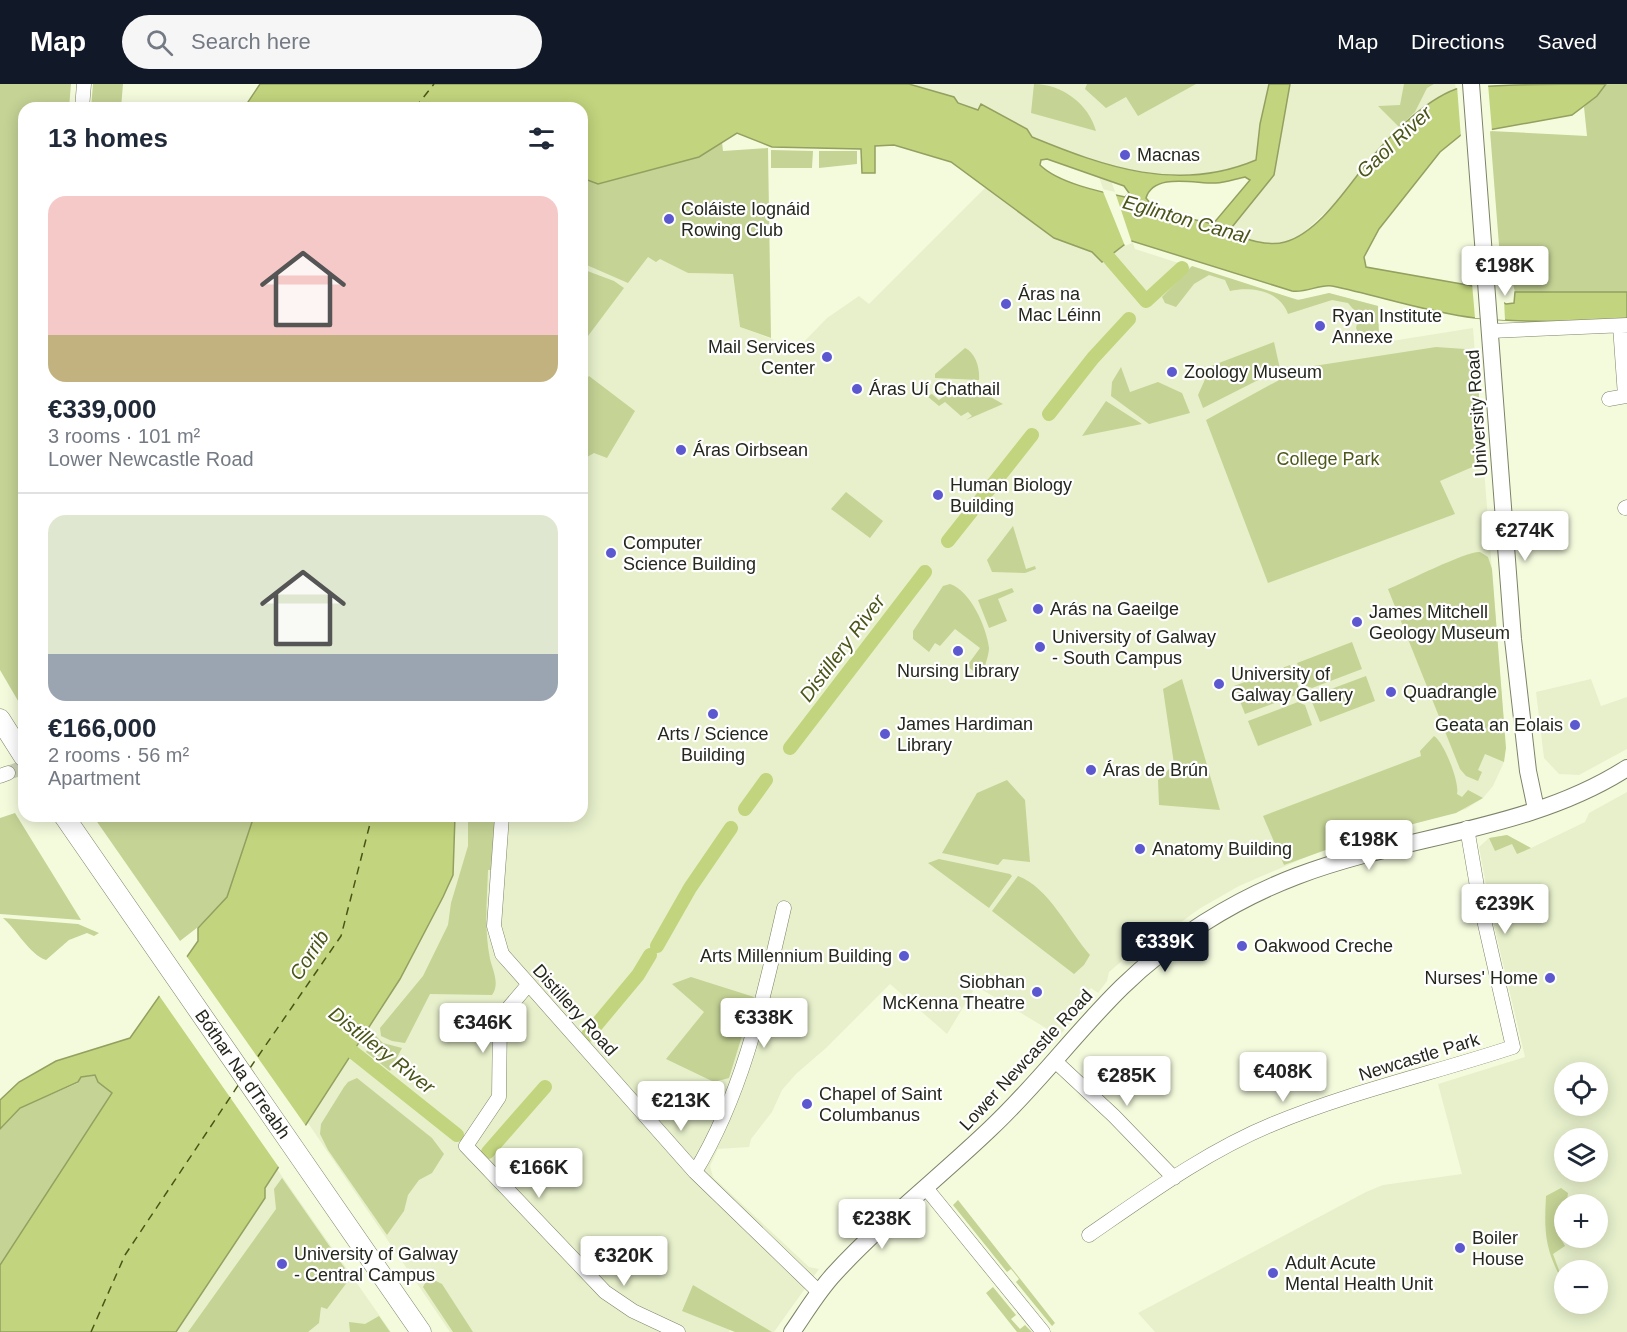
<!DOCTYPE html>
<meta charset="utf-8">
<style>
:root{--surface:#fff;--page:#f6f6f7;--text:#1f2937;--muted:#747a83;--line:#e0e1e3;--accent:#111827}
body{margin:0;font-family:Helvetica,sans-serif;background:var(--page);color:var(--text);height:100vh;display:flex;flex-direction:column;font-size:22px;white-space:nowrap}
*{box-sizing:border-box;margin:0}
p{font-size:20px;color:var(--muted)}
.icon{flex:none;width:33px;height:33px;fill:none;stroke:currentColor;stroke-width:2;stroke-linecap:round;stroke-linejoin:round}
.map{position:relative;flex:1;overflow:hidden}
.drawer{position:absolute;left:18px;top:18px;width:570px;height:720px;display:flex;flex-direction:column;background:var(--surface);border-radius:18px;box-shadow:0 3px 15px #0003}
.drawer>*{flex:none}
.buttons{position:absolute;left:1554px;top:978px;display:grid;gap:12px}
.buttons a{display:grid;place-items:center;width:54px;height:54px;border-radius:50%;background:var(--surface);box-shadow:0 3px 15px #0003;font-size:30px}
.price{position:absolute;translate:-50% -51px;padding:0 14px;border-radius:6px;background:#fff;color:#222;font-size:20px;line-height:39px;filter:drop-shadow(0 2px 3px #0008)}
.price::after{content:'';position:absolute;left:50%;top:36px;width:18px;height:14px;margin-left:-9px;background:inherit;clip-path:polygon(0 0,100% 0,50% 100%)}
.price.selected{background:var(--accent);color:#fff}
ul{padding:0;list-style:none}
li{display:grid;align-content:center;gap:12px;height:318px;padding:0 30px}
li+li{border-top:2px solid var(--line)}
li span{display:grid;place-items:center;height:186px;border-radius:18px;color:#555}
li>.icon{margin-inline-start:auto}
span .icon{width:108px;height:108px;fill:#fffc;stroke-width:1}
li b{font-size:26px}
h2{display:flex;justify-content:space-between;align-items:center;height:72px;padding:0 30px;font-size:26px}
header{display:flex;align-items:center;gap:36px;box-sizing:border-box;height:84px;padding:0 30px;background:var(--accent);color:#fff}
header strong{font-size:28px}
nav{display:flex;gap:33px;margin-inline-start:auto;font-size:21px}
.search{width:420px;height:54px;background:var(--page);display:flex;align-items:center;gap:15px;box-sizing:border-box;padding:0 21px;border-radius:33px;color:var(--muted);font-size:22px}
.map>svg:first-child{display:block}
</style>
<header>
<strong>Map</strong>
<div class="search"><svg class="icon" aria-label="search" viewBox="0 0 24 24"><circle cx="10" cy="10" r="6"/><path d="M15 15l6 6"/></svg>Search here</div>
<nav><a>Map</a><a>Directions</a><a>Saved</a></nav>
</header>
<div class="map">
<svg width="1627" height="1248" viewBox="0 0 1627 1248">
<rect width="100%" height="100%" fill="#f4fbdd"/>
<path fill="#e7f0cb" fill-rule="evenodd" d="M909,0h360l-9,40 -4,36 -17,7 -38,7 -38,1 -57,-9 29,83 153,49 18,2 23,-7 49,13 1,37 94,-15 31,396v38l-11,24 -10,12 -17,11 -141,40 -86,37 -40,23 -57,42 -5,3h-7l-21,18 -2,9 -9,12 -7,-5 -16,20 5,4 -21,24 -83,-50 -29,48 -57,-50 -64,64 -30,26 -14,16 -10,22 -21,27 -2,8 -31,2 -8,17 3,11 96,90 10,2 -45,63h-39l-5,-2 -1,2h-279l-142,-209 92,-144 43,-82 10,-22 2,-59h127v-616l106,73 45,1 7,53 48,18 7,6 32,-33 32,-22 10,8 117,-117 68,51 38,14 10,10 21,-17 -29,-82 -63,-26 -50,-32 -3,5 -21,-7 -3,-6z
M1290,0h165l1,5 -35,21 -59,60 -17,24 -42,39 -18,9 -22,1 -35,-11 46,-57z
M1591,595l10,27 26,-9v52l-48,26 -20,-1 -15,-16 -8,-66z
M1627,708v540h-472l-17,-19 228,-121 17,-7 79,-11 -24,-90 87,-27 -33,-140 -13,-70 10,-9 18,-3 24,13 54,-26 4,-9zM1564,988h34v34h-34zM1564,1054h34v34h-34zM1564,1120h34v34h-34zM1564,1186h34v34h-34z
M277,1085l114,163h-215l89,-134 -1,-10z"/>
<path fill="#c5d395" d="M0,0h71l-2,24h-45v603l-24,-41z
M93,0h30l-2,24h-30z
M1034,0c28,0 55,20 62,47l-65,-18z
M1087,0h109l-58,32 -12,-19 -20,11 -21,-19z
M1404,0h30l-7,4 -12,24 -16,15 -21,-21 22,-1z
M1606,0h21v208h-112l-2,-8 -11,-1 -12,-152 97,5 -3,-29z
M722,58l1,9 45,-3 3,190 -31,-11 -7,-53 -45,-1 -28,-14 -4,3 -8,-5 -20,26 -46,-20v-85l16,6 101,-27z
M771,66l42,1 -1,17h-41z
M819,67h38v13l-38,4z
M1192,182l106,34 31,-7 49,13 1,31 -18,3 -5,-12 3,-12 -11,-13 -16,-3 -44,14c-8,-23 -36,-28 -58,-23l-5,-11 -16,-5 -15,9 -18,23 -11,-4 -3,-6z
M582,185l32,12 10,7 -42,56z
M1274,258l6,27 -77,39 -5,-13 13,-29z
M1436,263l29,2 12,20 7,93 -44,19 15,33 -187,69 -62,-163 95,-52z
M965,264c11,5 15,21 14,32l-44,-2v-4z
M1121,283l9,25 28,-10 24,11 8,20 -41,11 -38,-28 1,-14z
M589,292l46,35 -28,47 -13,-5 -12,7v-76z
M962,305l25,6 16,9 -37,16 6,-4 -4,-4 -7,4 -16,-14 -6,4 -12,-10 5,-2 7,6 4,-3 -5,-5z
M1106,317l36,23 -60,12z
M846,408l37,29 -13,17 -39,-29z
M1013,442l13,43 9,-3 1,3 -11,4 -33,-1 -5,-12z
M1480,468l8,5 4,12 14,179 -2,14 -19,-8 -7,16 4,2 -4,9 -12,-5 -6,-7 -72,-180c18,-7 78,-38 92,-37z
M950,500c20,6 37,44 39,64 0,7 -4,16 -5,23l2,1 -4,6 -15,-12 13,-18 -25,-19 -15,17 -5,-3 -6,9 -16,-13v-8l30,-45z
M1012,504l2,4 -16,7 9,22 -18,7 -11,-28z
M1352,558l10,27 -50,19 -6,-2 -9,-23z
M1290,581l9,23 -3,7 -51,19 -11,-28z
M1366,592l9,25 -55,21 -8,-20 3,-7z
M1182,595l38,131 -61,-5 -1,-25 16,-16 -11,-75z
M1298,618l7,3 7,20 -54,21 -10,-25z
M1434,652c10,6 26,47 23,58l5,3 6,-7 15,8 -27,15 -94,24 -78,28 -21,-49 158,-60 -1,-5z
M1007,696l18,20 5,62 -27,-3 -5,6 -56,-12 35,-60z
M15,729l66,107 -81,-6v-96z
M93,732h161l-27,81 -29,30 -18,14z
M468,732h28l-4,54h-4c-1,31 -4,59 2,89 3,12 10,25 2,36l-62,-1 -25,49 -13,-2 -11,-5 -1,-8 43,-52 25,-51 3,-22 17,-57z
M1507,751l24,13 -14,6 -5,-10 -17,7 -6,-13z
M939,775l71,15 2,2 -23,32 -61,-45z
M1018,792c31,11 52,57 72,79l-6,10 -10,9 -82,-63z
M3,834l75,6 21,9 -5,3 -7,-3 -18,7 -23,20c-17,-6 -29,-30 -43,-42z
M691,893l63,20 -25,81 -15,4 -48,-23 38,-47 -32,-28z
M376,952l7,7 19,5 -12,23 -24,-19z
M95,991l3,7 14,11 -112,172v-136l20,-21 58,-25 3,-6z
M357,994l75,60 12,16 -12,19 -13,7 -11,15 -4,16 -17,24 -59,-85 -8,-16 1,-10 23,-37 4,-5z
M282,1094l69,99 -24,32 -6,-2 -2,16 -11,9h-120l88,-123 -2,-20z
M1561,1104l7,5 -4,30 -6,11 7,12 -12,8 11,30c-19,-34 -20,-50 -18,-88z
M958,1116l97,123 -3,3 -36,-44 3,-3 -8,-10 -4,3 -54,-67z
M432,1195l10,5 31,48h-20l-30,-45 3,-6z
M693,1201l79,47h-37l-53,-21z
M993,1203l23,28 -5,4 9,10 5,-4 7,7h-15l-31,-39z
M379,1232l11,16h-40l-1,-10 16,2z"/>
<path fill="#c2d47d" stroke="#93a060" stroke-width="1.5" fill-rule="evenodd" d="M260,0h649l45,13 4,6 20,7 3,-6 46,25 5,8c73,30 146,56 224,23l4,-36 9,-40h21l-16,91 -46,57c17,7 39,15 57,10 32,-9 59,-50 78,-74 22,-28 60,-67 93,-79 34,-5 112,-5 150,-5l-9,12 -25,19 -111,20 -21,17 -61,77 -15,28 2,10 107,19 33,18 8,-1 1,-11h112v28c-51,2 -101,3 -152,-2 -49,-6 -95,-22 -143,-32 -13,-2 -25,7 -40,5l-160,-50 -8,4 -22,17 -10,-10 -38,-14 -103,-76 -57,-17 -19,1v27h-13l-1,-24 -89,-2 -35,-14 -38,24 -101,27 -16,-6v-70h-338zM1047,75l77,27 5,7 -4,4c-24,-5 -67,-14 -85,-32l1,-5zM1245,93l5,3 -37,44 -56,-13 -11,-13c8,-26 50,-14 70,-15 9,0 19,-4 29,-6z
M254,732h201l-2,59 -10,22 -43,82 -135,209v10l-89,134h-176v-67l112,-172 -14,-11 -3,-7 -14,2 -3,5 -58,26 -20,21v-29l19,-18 37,-21 74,-23 68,-97v-13l29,-31z"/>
<path fill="#f4fbdd" d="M1467,0h21l4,47 -31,7 -4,-52z
M1102,105l13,3 17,51 -7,3z
M1472,199l32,17 1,20 -30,-2z
M185,870l123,175 -28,40 -122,-175z"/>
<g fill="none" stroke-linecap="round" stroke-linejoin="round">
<path stroke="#c2d47d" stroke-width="14" d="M1097,160l49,57 36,-33
M1049,330l44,-56 36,-39
M948,457l84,-106
M790,664l135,-176
M745,725l21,-29
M657,862l33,-58 41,-60
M588,951l50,-60 12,-20
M339,957l118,94
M488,1068l57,-65"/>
<path stroke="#4b5517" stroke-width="1.5" stroke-dasharray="8 6" stroke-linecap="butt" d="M415,24l19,-24
M250,984l91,-132 31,-120
M91,1248l34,-77 114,-171"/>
<path stroke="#cad1b6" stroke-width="14" stroke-dasharray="14 7" stroke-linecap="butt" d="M8,689l16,-6"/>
<defs>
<path id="minor" d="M82,24l2,-24
M1620,242l5,70
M1490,247l137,-6
M1609,315l18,-3
M1625,424l2,-1
M0,692l8,-3
M502,732l-8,110 8,28 193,218 124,120
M528,901l-28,33 -1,79 -33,49 139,146 28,19 45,21
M1055,977l59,55 60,62
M695,1088c49,-81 68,-173 89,-264
M926,1104l117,144
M1089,1151c58,-40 118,-84 184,-111 77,-32 161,-51 240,-77l-34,-149 -12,-70"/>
<path id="major" d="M1471,0l42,555 15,132 8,38
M792,1248c14,-20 26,-41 43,-59 48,-52 105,-96 156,-145 47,-44 85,-96 131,-141 48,-47 112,-87 175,-111 107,-41 232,-45 330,-108"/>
<g id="highway">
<path d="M0,635l24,38"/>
<path id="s1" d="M64,732l357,516"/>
</g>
</defs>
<use href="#minor" stroke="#7c8368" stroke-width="15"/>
<use href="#major" stroke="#7c8368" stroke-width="18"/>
<use href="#highway" stroke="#7c8368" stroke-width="21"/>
<use href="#minor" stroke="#fff" stroke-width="14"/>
<use href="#major" stroke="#fff" stroke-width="16"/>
<use href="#highway" stroke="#fff" stroke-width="20"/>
</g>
<g fill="#5b58d0" stroke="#fff" stroke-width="2">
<circle cx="1125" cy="71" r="6"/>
<circle cx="669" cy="135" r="6"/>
<circle cx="1006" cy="220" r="6"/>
<circle cx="1320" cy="242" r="6"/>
<circle cx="827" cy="273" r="6"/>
<circle cx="1172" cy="288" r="6"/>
<circle cx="857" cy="305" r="6"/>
<circle cx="681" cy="366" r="6"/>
<circle cx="938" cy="411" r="6"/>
<circle cx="611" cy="469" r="6"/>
<circle cx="1038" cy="525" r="6"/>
<circle cx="1357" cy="538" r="6"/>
<circle cx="1040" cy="563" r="6"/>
<circle cx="958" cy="567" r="6"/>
<circle cx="1219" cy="600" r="6"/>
<circle cx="1391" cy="608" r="6"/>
<circle cx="713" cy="630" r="6"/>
<circle cx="1575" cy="641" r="6"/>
<circle cx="885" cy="650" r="6"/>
<circle cx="1091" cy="686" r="6"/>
<circle cx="1140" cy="765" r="6"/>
<circle cx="1242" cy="862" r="6"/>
<circle cx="904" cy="872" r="6"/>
<circle cx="1550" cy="894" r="6"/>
<circle cx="1037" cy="908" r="6"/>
<circle cx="807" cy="1020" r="6"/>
<circle cx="1460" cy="1164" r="6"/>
<circle cx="282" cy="1180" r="6"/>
<circle cx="1273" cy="1189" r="6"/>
</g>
<g text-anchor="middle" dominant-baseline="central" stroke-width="4.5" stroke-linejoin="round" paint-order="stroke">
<g font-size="18" fill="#24271c" stroke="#fff" text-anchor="start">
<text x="1137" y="71">Macnas</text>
<text x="681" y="125">Coláiste Iognáid<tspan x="681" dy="21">Rowing Club</tspan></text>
<text x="1018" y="210">Áras na<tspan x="1018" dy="21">Mac Léinn</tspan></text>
<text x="1332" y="232">Ryan Institute<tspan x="1332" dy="21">Annexe</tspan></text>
<text x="815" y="263" text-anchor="end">Mail Services<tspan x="815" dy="21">Center</tspan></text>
<text x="1184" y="288">Zoology Museum</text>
<text x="869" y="305">Áras Uí Chathail</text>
<text x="693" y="366">Áras Oirbsean</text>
<text x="950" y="401">Human Biology<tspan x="950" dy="21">Building</tspan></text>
<text x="623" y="459">Computer<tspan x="623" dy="21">Science Building</tspan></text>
<text x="1050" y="525">Arás na Gaeilge</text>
<text x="1369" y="528">James Mitchell<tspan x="1369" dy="21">Geology Museum</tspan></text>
<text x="1052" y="553">University of Galway<tspan x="1052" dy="21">- South Campus</tspan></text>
<text x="958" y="587" text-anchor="middle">Nursing Library</text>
<text x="1231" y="590">University of<tspan x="1231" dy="21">Galway Gallery</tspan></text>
<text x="1403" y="608">Quadrangle</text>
<text x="897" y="640">James Hardiman<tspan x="897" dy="21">Library</tspan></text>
<text x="1563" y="641" text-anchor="end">Geata an Eolais</text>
<text x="713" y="650" text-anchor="middle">Arts / Science<tspan x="713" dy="21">Building</tspan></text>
<text x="1103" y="686">Áras de Brún</text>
<text x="1152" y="765">Anatomy Building</text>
<text x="1254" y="862">Oakwood Creche</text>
<text x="892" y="872" text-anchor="end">Arts Millennium Building</text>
<text x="1538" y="894" text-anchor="end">Nurses' Home</text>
<text x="1025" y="898" text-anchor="end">Siobhan<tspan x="1025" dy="21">McKenna Theatre</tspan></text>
<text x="819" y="1010">Chapel of Saint<tspan x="819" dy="21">Columbanus</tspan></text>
<text x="1472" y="1154">Boiler<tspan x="1472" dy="21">House</tspan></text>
<text x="294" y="1170">University of Galway<tspan x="294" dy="21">- Central Campus</tspan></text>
<text x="1285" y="1179">Adult Acute<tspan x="1285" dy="21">Mental Health Unit</tspan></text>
</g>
<g font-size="18" fill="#24271c" stroke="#fff">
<text transform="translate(1477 329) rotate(-94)">University Road</text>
<text transform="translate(575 926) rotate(48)">Distillery Road</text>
<text transform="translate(1419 973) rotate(-17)">Newcastle Park</text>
<text transform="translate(1026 976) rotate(-47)">Lower Newcastle Road</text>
<text stroke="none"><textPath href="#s1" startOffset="314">Bóthar Na dTreabh</textPath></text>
</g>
<g font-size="18" fill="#4d5819" stroke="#fff">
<text x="1328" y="375">College Park</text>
</g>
<g font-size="20" font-style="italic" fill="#4b5517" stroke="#fff">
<text transform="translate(1394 58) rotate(-43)">Gaol River</text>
<text transform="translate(1186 135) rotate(16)">Eglinton Canal</text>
<text transform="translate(842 564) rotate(-53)">Distillery River</text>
<text transform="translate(309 871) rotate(-57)">Corrib</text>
<text transform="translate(382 966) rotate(38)">Distillery River</text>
</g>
</g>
</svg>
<div class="buttons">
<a><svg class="icon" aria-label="locate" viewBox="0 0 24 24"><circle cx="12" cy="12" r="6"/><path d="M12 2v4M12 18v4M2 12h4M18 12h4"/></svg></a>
<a><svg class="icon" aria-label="layers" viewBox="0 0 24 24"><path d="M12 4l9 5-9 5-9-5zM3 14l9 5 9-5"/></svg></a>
<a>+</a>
<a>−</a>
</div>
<b class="price" style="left:1505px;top:213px">€198K</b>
<b class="price" style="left:1525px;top:478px">€274K</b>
<b class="price" style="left:1369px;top:787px">€198K</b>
<b class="price" style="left:1505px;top:851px">€239K</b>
<b class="price selected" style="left:1165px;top:889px">€339K</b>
<b class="price" style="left:764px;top:965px">€338K</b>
<b class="price" style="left:483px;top:970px">€346K</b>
<b class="price" style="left:1283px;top:1019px">€408K</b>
<b class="price" style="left:1127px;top:1023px">€285K</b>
<b class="price" style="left:681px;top:1048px">€213K</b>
<b class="price" style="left:539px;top:1115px">€166K</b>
<b class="price" style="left:882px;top:1166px">€238K</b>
<b class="price" style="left:624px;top:1203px">€320K</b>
<section class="drawer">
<h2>13 homes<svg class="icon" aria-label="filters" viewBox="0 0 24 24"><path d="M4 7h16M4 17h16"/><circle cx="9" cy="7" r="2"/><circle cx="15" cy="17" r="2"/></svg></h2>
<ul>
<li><span style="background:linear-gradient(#f6c9c9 75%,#c2b280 0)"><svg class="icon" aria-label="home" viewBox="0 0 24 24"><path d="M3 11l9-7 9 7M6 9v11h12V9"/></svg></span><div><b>€339,000</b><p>3 rooms · 101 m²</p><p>Lower Newcastle Road</p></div></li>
<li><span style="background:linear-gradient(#dfe7d0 75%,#9aa5b1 0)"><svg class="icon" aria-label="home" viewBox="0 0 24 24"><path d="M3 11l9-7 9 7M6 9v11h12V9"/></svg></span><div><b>€166,000</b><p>2 rooms · 56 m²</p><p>Apartment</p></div></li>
</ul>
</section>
</div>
